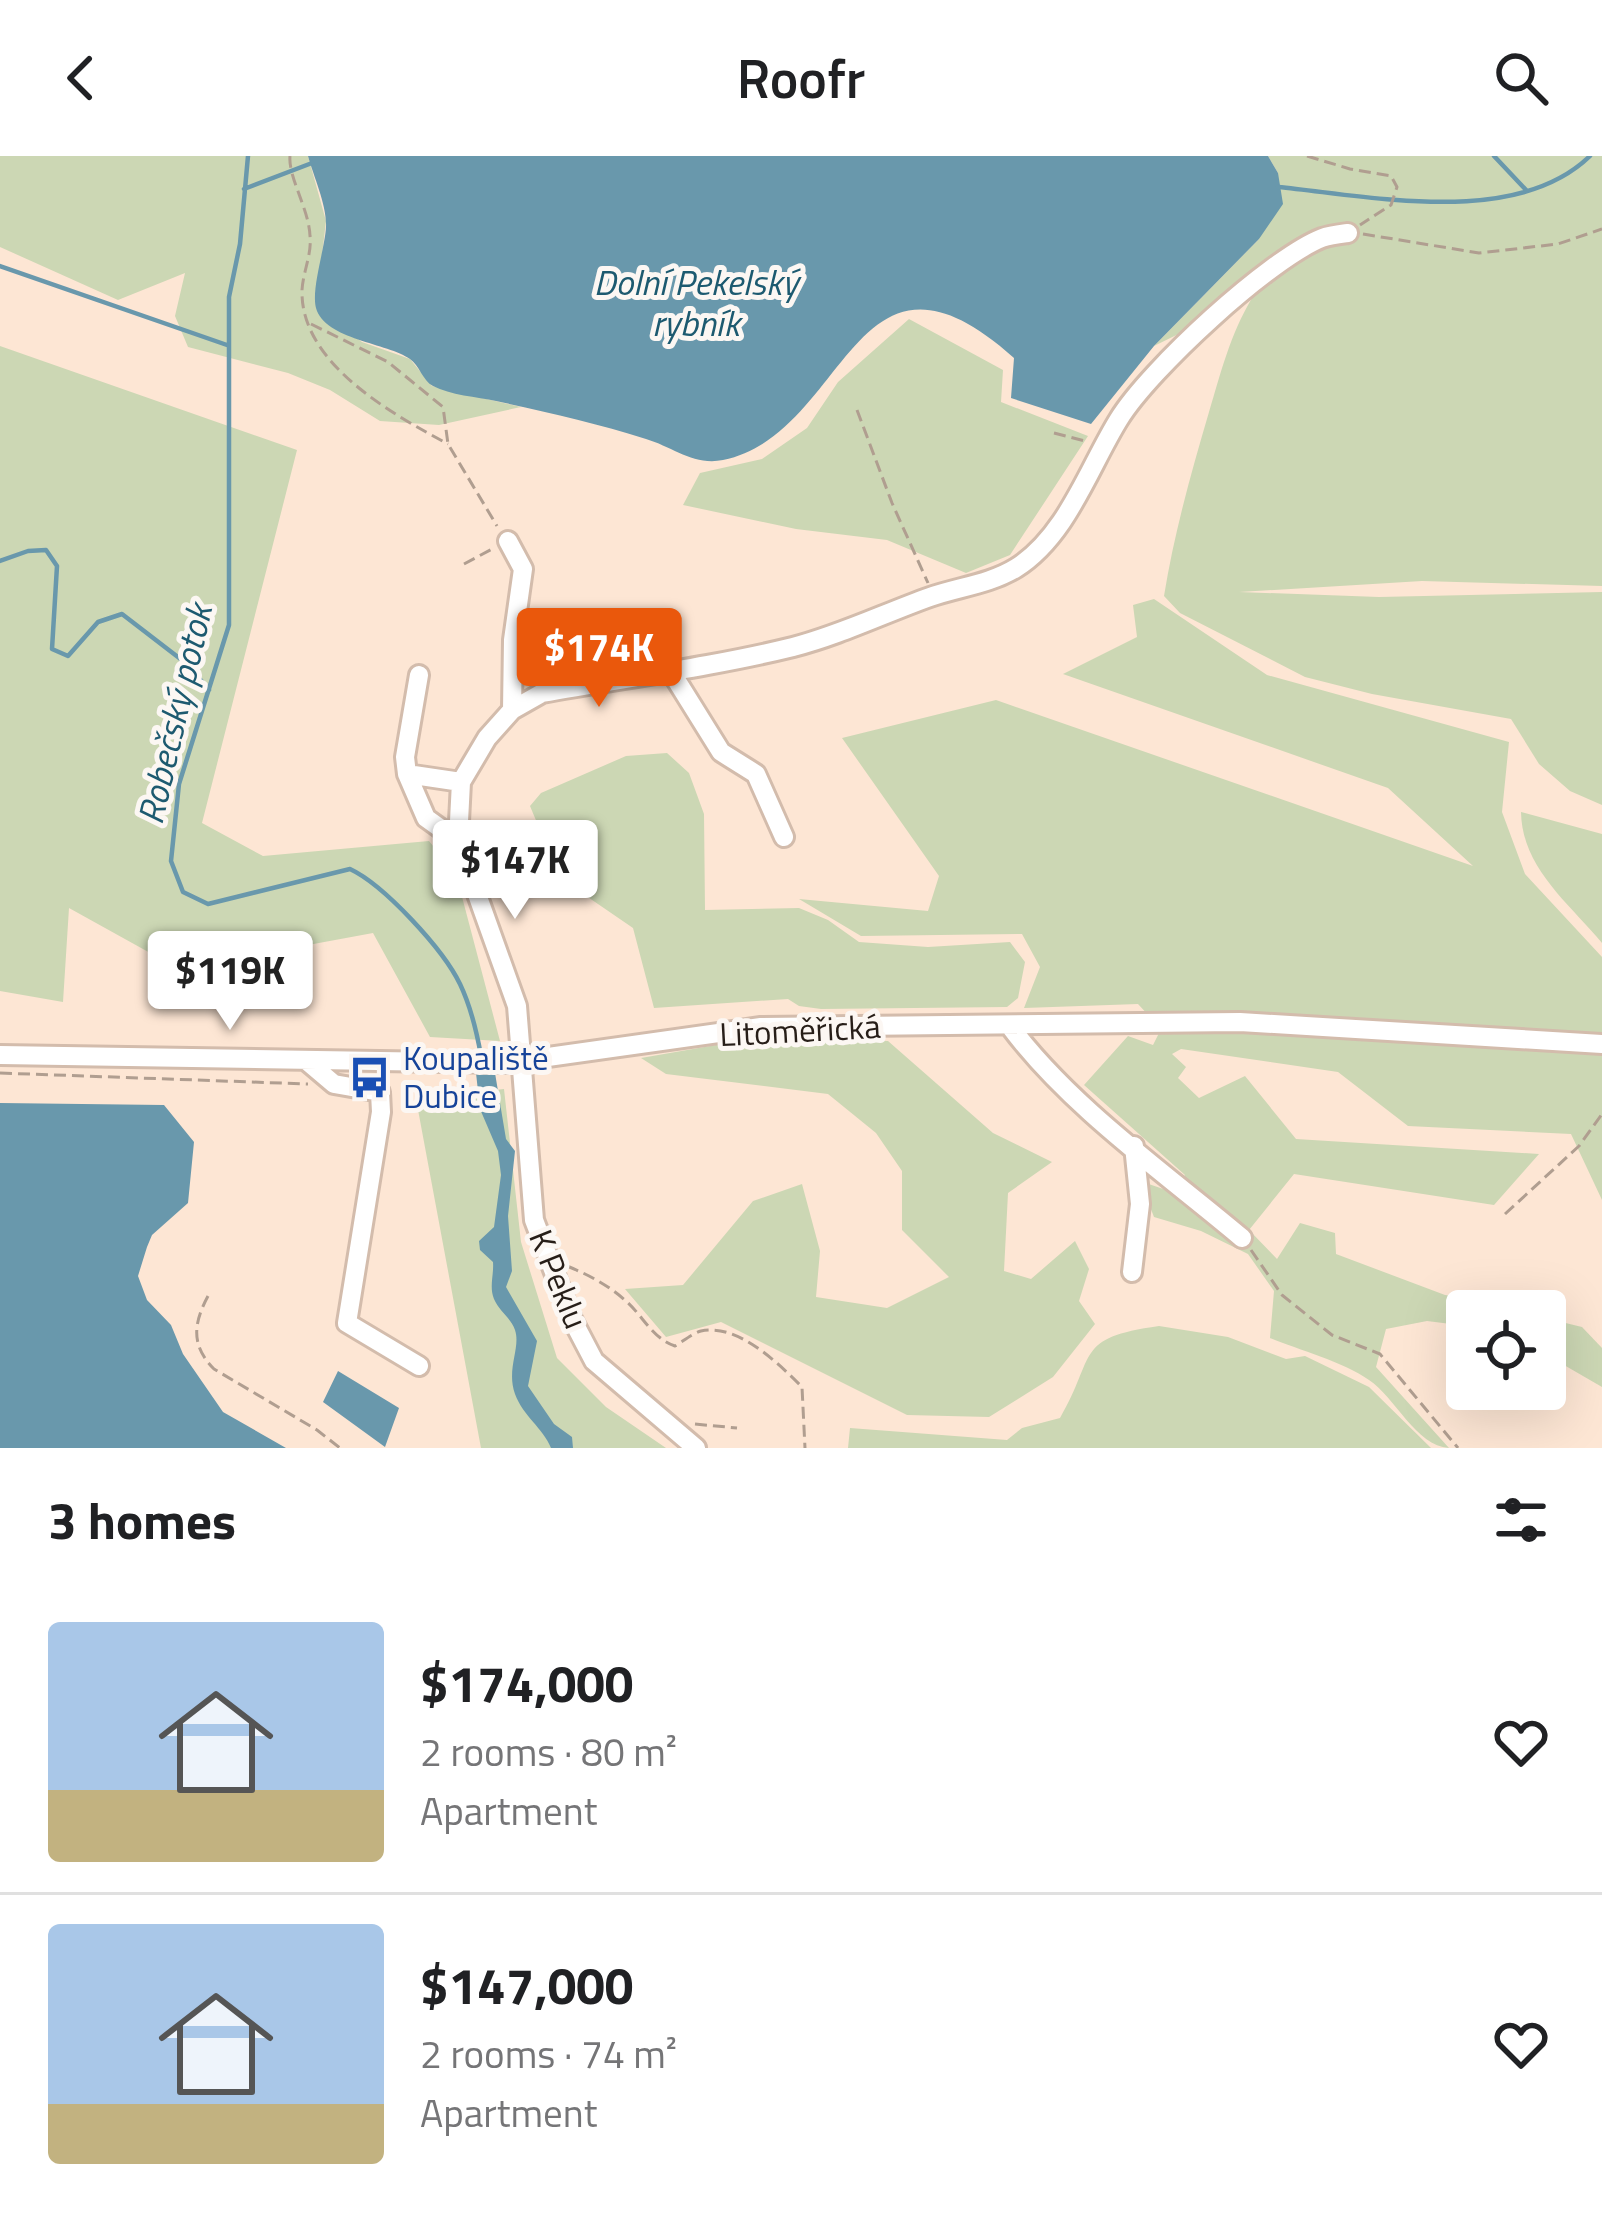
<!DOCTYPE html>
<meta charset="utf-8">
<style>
:root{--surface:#fff;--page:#f2f2f2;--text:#202124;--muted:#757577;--line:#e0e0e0;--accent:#ea580c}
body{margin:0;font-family:"Titillium Web",sans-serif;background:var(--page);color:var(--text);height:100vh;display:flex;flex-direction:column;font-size:45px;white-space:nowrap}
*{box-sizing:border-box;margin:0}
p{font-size:39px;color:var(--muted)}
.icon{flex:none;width:66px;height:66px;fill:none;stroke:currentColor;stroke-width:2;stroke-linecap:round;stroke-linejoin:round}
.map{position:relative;height:1292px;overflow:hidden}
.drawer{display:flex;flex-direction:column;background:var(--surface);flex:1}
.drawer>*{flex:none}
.buttons{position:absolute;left:1446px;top:1134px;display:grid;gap:24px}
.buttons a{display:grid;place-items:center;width:120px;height:120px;border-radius:12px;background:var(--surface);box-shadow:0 12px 48px #0002;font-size:60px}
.price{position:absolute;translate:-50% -102px;padding:0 27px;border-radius:12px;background:#fff;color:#222;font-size:39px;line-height:78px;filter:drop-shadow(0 3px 6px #0008)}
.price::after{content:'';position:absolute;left:50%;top:72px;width:36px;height:27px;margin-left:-18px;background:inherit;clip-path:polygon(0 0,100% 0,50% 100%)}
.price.on{background:var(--accent);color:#fff}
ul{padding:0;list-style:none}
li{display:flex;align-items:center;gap:36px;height:300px;padding:0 48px}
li+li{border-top:3px solid var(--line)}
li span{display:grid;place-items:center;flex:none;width:336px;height:240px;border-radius:12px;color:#555}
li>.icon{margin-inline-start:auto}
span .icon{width:144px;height:144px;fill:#fffc;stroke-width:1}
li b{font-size:51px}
h2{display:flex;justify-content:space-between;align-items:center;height:144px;padding:0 48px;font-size:51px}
header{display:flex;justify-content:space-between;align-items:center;height:156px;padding:0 48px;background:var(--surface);font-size:54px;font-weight:600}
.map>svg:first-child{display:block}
</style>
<header><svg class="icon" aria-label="back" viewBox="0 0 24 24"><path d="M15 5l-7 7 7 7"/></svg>Roofr<svg class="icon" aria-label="search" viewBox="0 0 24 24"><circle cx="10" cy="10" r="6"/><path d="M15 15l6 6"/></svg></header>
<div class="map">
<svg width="1602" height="1292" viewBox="0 0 1602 1292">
<rect width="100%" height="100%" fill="#fde6d4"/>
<path fill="#ccd7b4" d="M0,0h308l18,65 -10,86 46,35 48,17 22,27 89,21 -82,18 -59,-4 -50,-31 -42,-17 -100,-26 -13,-31 10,-43 -67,27 -118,-53z
M1268,0h334v430l-180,-5 -183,11 140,5 223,-5v213l-32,-14 -31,-27 -28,-45 -139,-25 -67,-17 -125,-64 -16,-17c10,-62 27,-123 45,-184 12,-40 21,-77 43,-114l-98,48 105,-107 19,-66z
M909,163l94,51 -2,32 87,34 -78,119 -44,18 -79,-33 -91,-11 -113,-24 17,-32 62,-14 45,-31 31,-46z
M0,190l297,104 -95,373 61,33 166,-15 27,33 44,167 -70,-4 -57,-104 -194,36 -110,-61 -6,94 -63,-11z
M1154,443l113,76 242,67 -7,70 23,62 77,83v243l-31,-66 -163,-8 -70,-54 -157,-23 -9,5 14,13 -8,11 21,20 46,-22 51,63 243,15 -45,51 -200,-31 -45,56 28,29 23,-36 35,10 1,21 109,41 43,5 31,11h-52v15l-40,-5 -41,8 -10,38 73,81c-33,-2 -54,-51 -80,-68 -25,-18 -70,-30 -99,-42l4,-47 -26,-37 -47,-23 -47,-14 -14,-36 32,11 13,-17 -101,-90 44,-49 25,9 6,-12 5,-1 -26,-28 -114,4 16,-41 -18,-33 -161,2 -62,-37 129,12 11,-35 -97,-138 154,-38 477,166 -85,-78 -325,-114 74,-37 -4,-32z
M667,597l22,20 15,41 1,96 94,-2 29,12 31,22 69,5 82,-5 15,20 -7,36 -11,9 -186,2 -22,-3 -11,-7 -134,9 -21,-80 -73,-50 -30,-72 11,-13 85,-37z
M1521,656l81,22v109c-33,-40 -80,-75 -81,-131z
M762,881l126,4 105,92 59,29 -44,31 -4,78 27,8 44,-38 14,28 -10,32 16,23 -42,53 -64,40 -82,-2 -186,-93 -55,15 -41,-48 58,-4 70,-84 49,-17 18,67 -4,46 71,11 62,-31 -47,-47v-59l-26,-38 -48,-39 -162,-20 -25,-16z
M504,933l17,153 36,116 49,49 60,41h-185l-65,-349z
M1545,1162l37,9 20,21v39l-57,-33z
M1159,1170l69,11 58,22 19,-3 64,31 62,61h-583l2,-20 157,12 15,-12 38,-10c37,-63 13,-80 99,-92z"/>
<path fill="#6998ac" d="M308,0h960l10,17 5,31 -24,35 -105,107 -63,78 -80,-26 3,-40c-161,-144 -165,76 -291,102 -29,6 -50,-13 -77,-21 -49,-16 -100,-27 -150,-38 -19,-4 -46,-6 -63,-15 -10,-5 -14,-21 -23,-27 -22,-16 -85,-19 -94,-51 -5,-19 9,-60 10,-81 1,-22 -12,-49 -18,-71z
M476,917h19l11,66 9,12 -7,65 4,55 -6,16 31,54 -9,45 26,38 18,13 1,11h-22c-8,-20 -28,-32 -36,-54 -9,-25 6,-46 0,-64 -4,-12 -16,-19 -21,-31 -5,-12 0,-24 -1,-37l-13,-12 -1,-9 15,-14 7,-52 -3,-24 -18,-42z
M0,947l164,2 30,37 -6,61 -36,32 -5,12 -9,29 9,24 24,25 12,29 40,58 63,36h-286z
M338,1215l61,37 -14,39 -62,-45z"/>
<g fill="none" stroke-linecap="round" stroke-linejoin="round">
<path stroke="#6998ac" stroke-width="4.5" d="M248,0l-8,88 -11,53v328l-50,159 -8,77 12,31 25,12 142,-35c34,16 93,80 110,115 10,21 17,49 21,72
M1494,0l33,35
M1278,31c93,9 238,41 312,-31
M244,33l68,-26
M0,110l227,79
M0,405l28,-10 18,-1 11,16 -5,83 16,7 30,-34 24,-8 65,50 22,26"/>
<defs>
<path id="minor" d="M508,385l15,28 -10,71 -1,70
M670,514l51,82 35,22 28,63
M419,519l-14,82 2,17 19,44 32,23
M407,618l54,8
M1009,869c60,81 156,148 233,213
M0,899l505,8 256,-36 479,-5 362,22
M308,906l26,22 46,8 1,20 -34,211 72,43
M1132,1116l8,-68 -6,-58
M696,1292l-102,-87 -22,-42 -38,-99 -17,-214 -59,-165 3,-59 26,-44 25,-28 30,-17c83,-15 169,-26 251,-46 47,-12 92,-34 137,-50 29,-10 60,-13 86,-29 51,-32 73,-101 103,-149 30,-49 150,-160 203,-181 8,-3 18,-4 26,-5"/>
</defs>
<use href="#minor" stroke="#d3bcac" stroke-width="24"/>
<path stroke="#b09e90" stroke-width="3" stroke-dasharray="12 6" stroke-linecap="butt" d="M290,0c-2,21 19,53 20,80 2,18 -7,36 -8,54 -2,74 92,125 146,154
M1307,0l43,13 41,7 6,11 -6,18 -31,20
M1363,78l116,19 79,-9 44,-15
M311,168l77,38 55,45 5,37 49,82
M857,254l35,93 36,80
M1054,277l31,8
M464,408l30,-16
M0,917l308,11
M1505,1058l74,-68 23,-32
M1251,1094l31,45 50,40 48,19 78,94
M567,1110c22,9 41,19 59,35 17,15 26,37 49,45 7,-4 18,-13 26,-15 37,-8 78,33 101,56l3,61
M208,1140c-15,28 -17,50 6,73l103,61 23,18
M695,1268l42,4"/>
<use href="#minor" stroke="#fff" stroke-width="18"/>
</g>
<defs>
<symbol id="bus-bare" viewBox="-9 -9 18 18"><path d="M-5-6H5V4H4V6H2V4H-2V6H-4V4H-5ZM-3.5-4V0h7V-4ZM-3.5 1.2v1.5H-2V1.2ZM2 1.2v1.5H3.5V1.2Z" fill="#1a4fb4" stroke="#fcf7f3" stroke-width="2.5" paint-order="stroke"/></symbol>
</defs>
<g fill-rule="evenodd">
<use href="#bus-bare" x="340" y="892" width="59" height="59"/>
</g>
<g text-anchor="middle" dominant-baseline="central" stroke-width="10" stroke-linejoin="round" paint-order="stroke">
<g font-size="33" fill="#271e18" stroke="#fcf7f3">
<text transform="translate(800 874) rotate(-3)">Litoměřická</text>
<text transform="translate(559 1123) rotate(68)">K Peklu</text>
</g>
<g font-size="33" fill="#164399" stroke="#fcf7f3" text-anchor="start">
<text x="403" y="902">Koupaliště<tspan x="403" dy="38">Dubice</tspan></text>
</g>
<g font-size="36" font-style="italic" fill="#1d5a70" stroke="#fcf7f3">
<text x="696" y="125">Dolní Pekelský<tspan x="696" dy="41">rybník</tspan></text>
<text transform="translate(174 558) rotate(-77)">Robečský potok</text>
</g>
</g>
</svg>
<div class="buttons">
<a><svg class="icon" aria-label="locate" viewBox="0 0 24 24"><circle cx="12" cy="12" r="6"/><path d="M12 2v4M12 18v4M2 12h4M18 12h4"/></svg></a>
</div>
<b class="price on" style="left:599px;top:554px">$174K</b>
<b class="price" style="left:515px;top:766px">$147K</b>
<b class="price" style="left:230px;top:877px">$119K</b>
</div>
<section class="drawer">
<h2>3 homes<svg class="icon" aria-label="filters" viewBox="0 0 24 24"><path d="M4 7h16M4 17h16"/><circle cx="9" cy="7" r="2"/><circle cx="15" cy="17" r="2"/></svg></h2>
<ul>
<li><span style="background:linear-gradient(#a9c7e8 70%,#c2b280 0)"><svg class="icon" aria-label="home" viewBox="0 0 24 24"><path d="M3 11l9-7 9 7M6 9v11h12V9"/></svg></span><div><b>$174,000</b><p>2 rooms · 80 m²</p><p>Apartment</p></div><svg class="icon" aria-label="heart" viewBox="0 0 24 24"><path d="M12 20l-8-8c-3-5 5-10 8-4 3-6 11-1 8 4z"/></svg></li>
<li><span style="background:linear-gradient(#a9c7e8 75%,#c2b280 0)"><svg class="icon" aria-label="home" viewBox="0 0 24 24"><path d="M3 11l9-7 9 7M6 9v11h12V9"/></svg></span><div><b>$147,000</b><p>2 rooms · 74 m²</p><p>Apartment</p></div><svg class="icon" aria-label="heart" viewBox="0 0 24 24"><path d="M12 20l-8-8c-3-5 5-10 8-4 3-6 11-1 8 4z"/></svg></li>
</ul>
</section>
